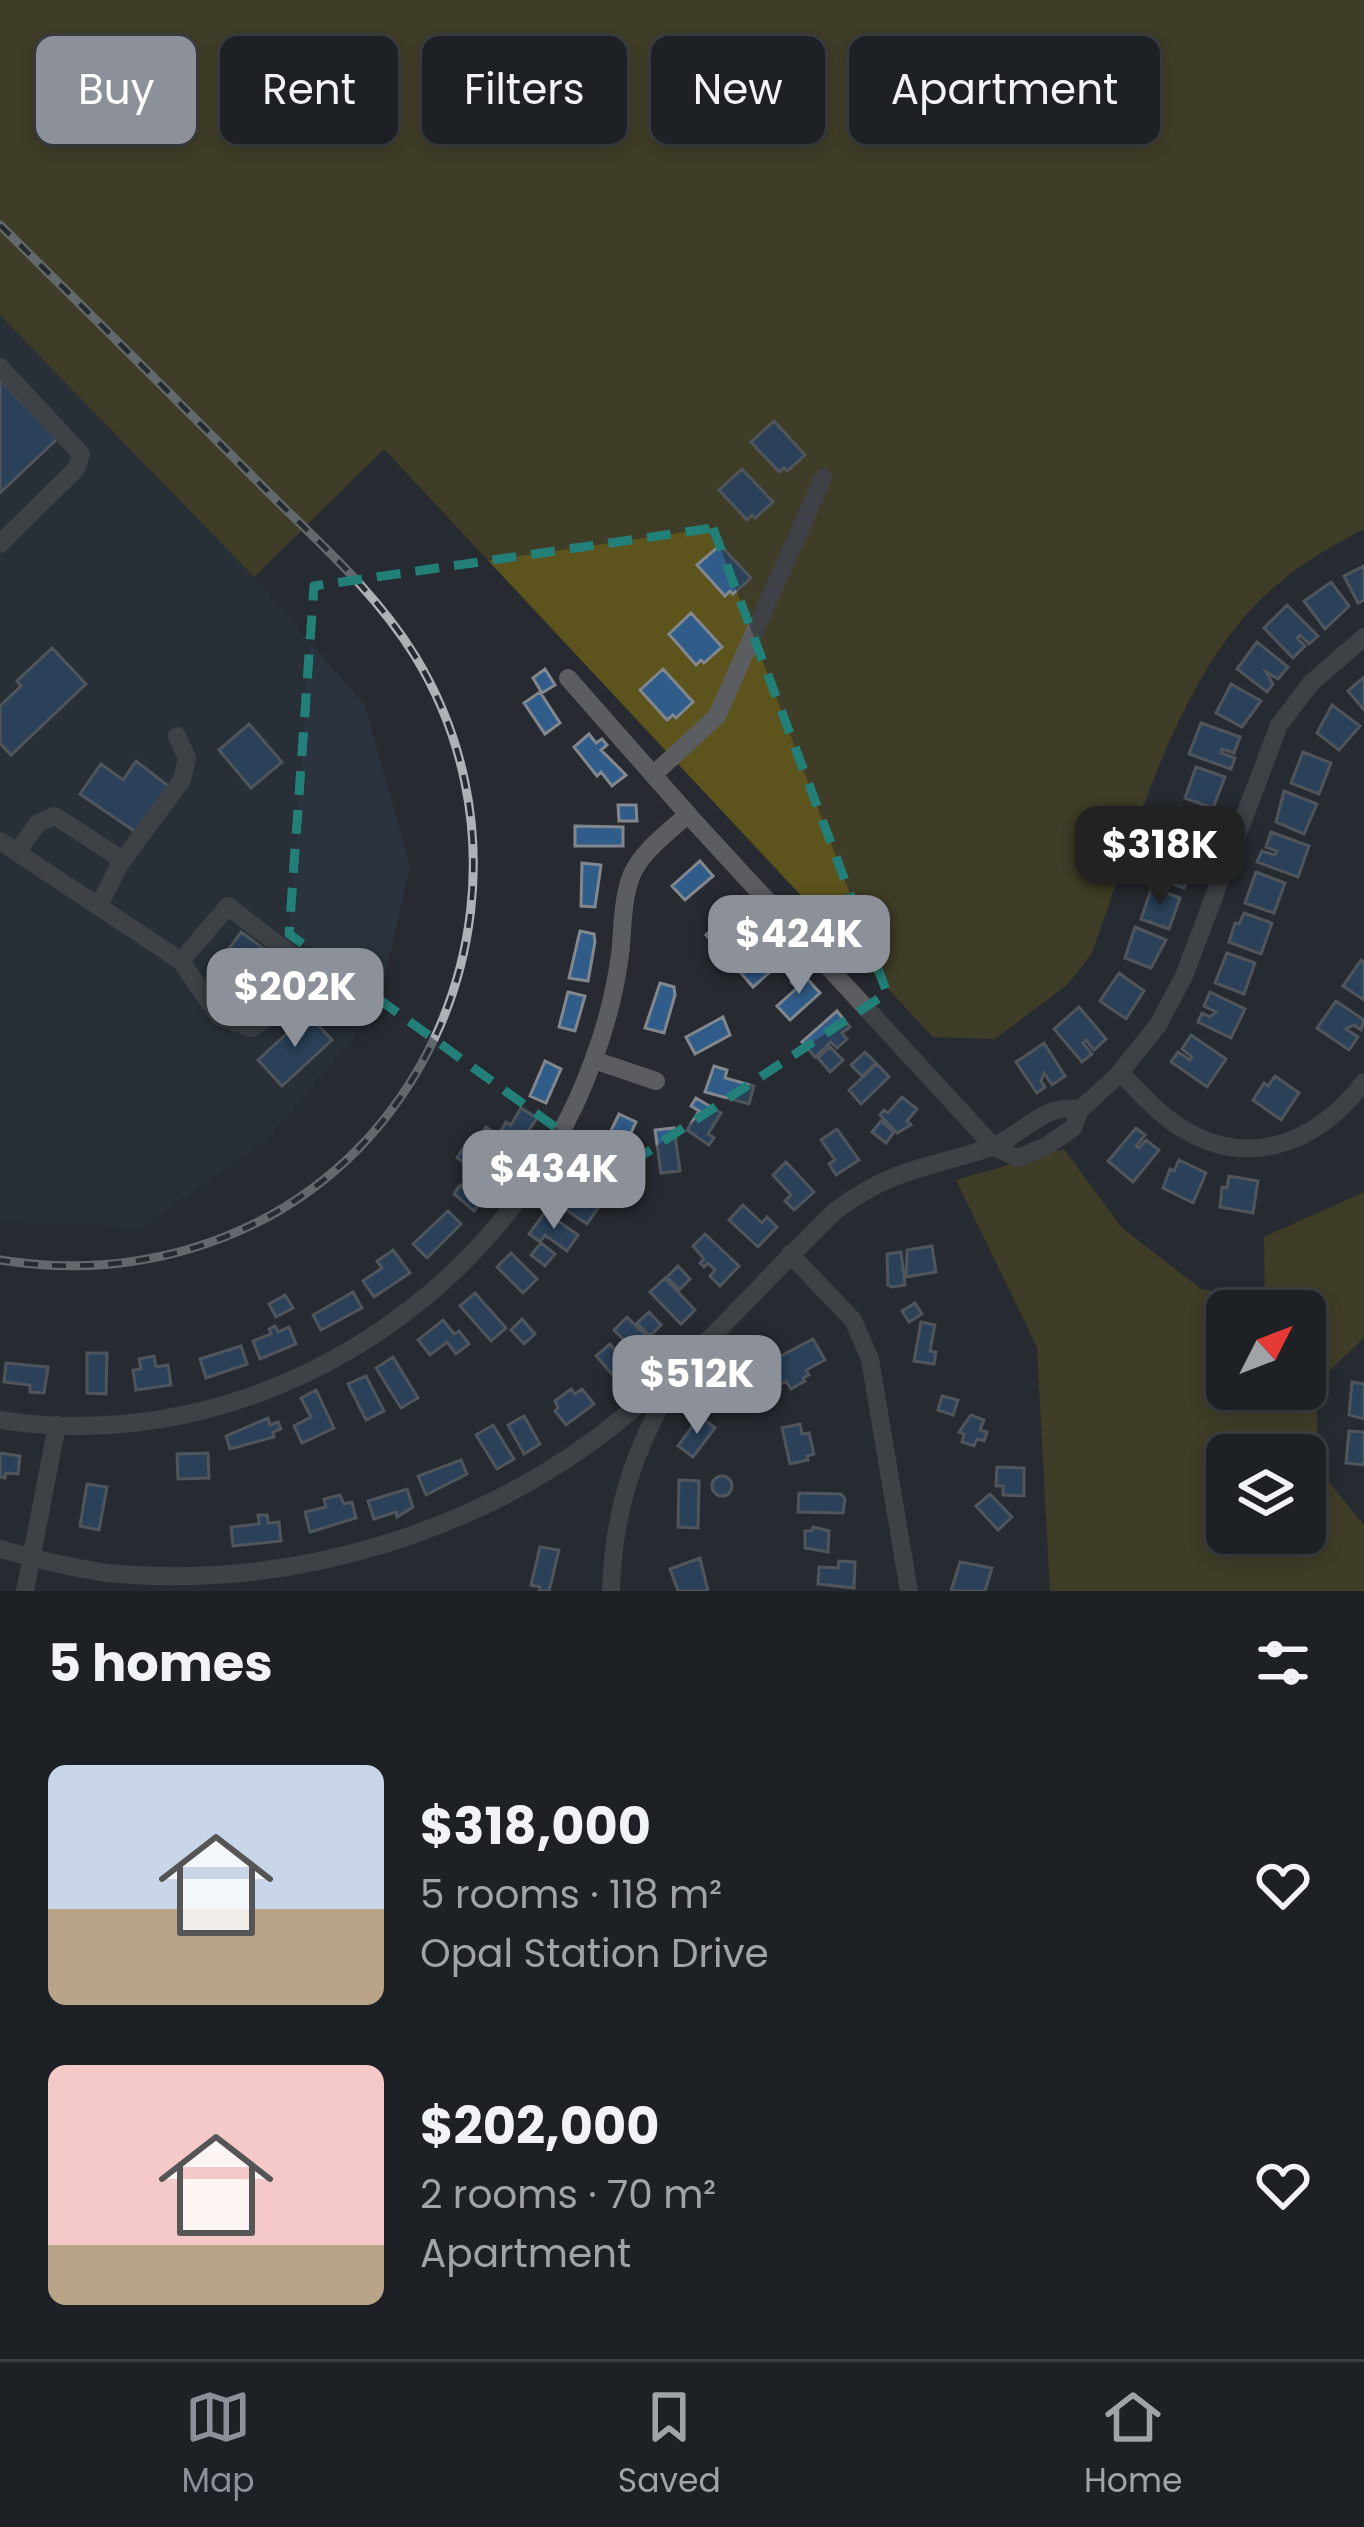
<!DOCTYPE html>
<meta charset="utf-8">
<style>
:root{--surface:#1d2025;--page:#2a2d32;--text:#f1f3f6;--muted:#a0a3a7;--line:#3b3e42;--accent:#8c9099}
body{margin:0;font-family:Poppins,sans-serif;background:var(--page);color:var(--text);height:100vh;display:flex;flex-direction:column;font-size:45px;white-space:nowrap}
*{box-sizing:border-box;margin:0}
p{font-size:39px;color:var(--muted)}
.icon{flex:none;width:66px;height:66px;fill:none;stroke:currentColor;stroke-width:2;stroke-linecap:round;stroke-linejoin:round}
.map{position:relative;height:1591px;overflow:hidden}
.drawer{display:flex;flex-direction:column;background:var(--surface);flex:1}
.drawer>*{flex:none}
.hud{position:absolute;left:36px;top:36px;width:1293px;height:108px;display:flex;gap:24px}
.needle{width:78px;rotate:48deg}
.fabs{position:absolute;left:1206px;top:1290px;display:grid;gap:24px}
.fabs a{display:grid;place-items:center;width:120px;height:120px;border-radius:18px;background:var(--surface);box-shadow:0 6px 18px #0003,0 0 0 3px var(--line);font-size:60px}
.price{position:absolute;translate:-50% -102px;padding:0 27px;border-radius:24px;background:var(--accent);color:#fff;font-size:39px;line-height:78px;filter:drop-shadow(0 3px 6px #0008)}
.price::after{content:'';position:absolute;left:50%;top:72px;width:36px;height:27px;margin-left:-18px;background:inherit;clip-path:polygon(0 0,100% 0,50% 100%)}
.price.current{background:#222;color:#fff}
ul{padding:0;list-style:none}
li{display:flex;align-items:center;gap:36px;height:300px;padding:0 48px}
li span{display:grid;place-items:center;flex:none;width:336px;height:240px;border-radius:18px;color:#555}
li>.icon{margin-inline-start:auto}
span .icon{width:144px;height:144px;fill:#fffc;stroke-width:1}
li b{font-size:51px}
h2{display:flex;justify-content:space-between;align-items:center;height:144px;padding:0 48px;font-size:51px}
.pill{padding:0 42px;border-radius:18px;background:var(--surface);box-shadow:0 6px 18px #0003,0 0 0 3px var(--line);font-size:42px;line-height:108px}
.pill.current{background:var(--accent);color:#fff}
.tab-bar{display:flex;justify-content:space-around;align-items:center;height:168px;border-top:3px solid var(--line);background:var(--surface);font-size:33px;color:var(--muted)}
.tab-bar a{display:grid;justify-items:center;gap:6px}
.tab-bar .current{color:var(--accent)}
.map>svg:first-child{display:block}
</style>
<div class="map">
<svg width="1364" height="1591" viewBox="0 0 1364 1591">
<rect width="100%" height="100%" fill="#272b31"/>
<path fill="#2b343e" d="M0,315l254,262 111,129 45,160 -32,142 -108,129 -129,91 -141,-7z"/>
<path fill="#5d531c" fill-rule="evenodd" d="M0,0h1364v529c-30,16 -59,32 -85,54 -102,83 -143,251 -188,372l-24,30 -72,54 -62,-2 -549,-588 -130,128 -254,-262z
M1064,1149l58,79 79,61 64,13 -1,-65 100,-45v146l-48,45 2,86 46,56v66h-314l-13,-244 -81,-167zM1227,1311h78v78h-78zM1227,1455h78v78h-78z"/>
<path fill="#305c8a" stroke="#82878e" stroke-width="3" d="M0,379l57,60 -57,54z
M774,421l31,34 -18,16 -3,-3 -5,4 -28,-30z
M742,469l31,33 -18,16 -3,-3 -5,5 -28,-30z
M720,545l31,33 -18,16 -3,-3 -5,5 -28,-31z
M1364,566v34l-6,3 -14,-27z
M1331,582l18,24 -24,23 -21,-28z
M1287,605l31,31 -9,8 -9,-9 -3,3 8,8 -12,12 -29,-30z
M691,613l31,34 -18,16 -3,-3 -5,5 -27,-31z
M1257,642l31,25 -10,12 -12,-7 7,12 -6,8 -30,-23z
M52,648l34,36 -75,71 -11,-12v-37l21,-20 -4,-5z
M545,669l10,16 -13,8 -9,-15z
M663,669l30,33 -17,16 -3,-3 -6,5 -27,-30z
M1364,677v33l-16,-19z
M1231,684l30,17 -19,26 -26,-14z
M540,692l20,31 -15,11 -21,-31z
M1332,705l28,21 -21,24 -22,-17z
M1201,723l39,14 -6,16 -12,-4 -1,4 14,5 -4,11 -42,-15z
M249,724l33,38 -31,26 -32,-38z
M589,734l7,9 6,-4 5,6 -6,5 25,25 -14,11 -11,-14 -4,4 -23,-29z
M1303,752l28,11 -12,31 -28,-11z
M136,761l35,27 -31,47 -60,-41 21,-30 22,16z
M1196,767l29,10 -12,31 -28,-10z
M1284,791l33,13 -13,30 -28,-12z
M618,805h18l1,16h-18z
M1180,807l27,10 -5,12 5,2 -7,19 -32,-13z
M575,826l48,1v19h-48z
M1271,832l38,14 -11,31 -41,-15 5,-11 13,4 2,-4 -11,-4z
M1155,844l42,14 -4,12 -14,-5 -1,4 11,4 -5,15 -39,-14z
M700,861l13,15 -28,24 -13,-14z
M582,863l19,2 -6,42 -14,-1z
M1256,872l29,11 -11,30 -29,-10z
M1152,887l28,11 -11,31 -28,-10z
M734,897l19,21 -35,31 -12,-14 24,-22 -6,-6z
M1244,913l28,10 -11,31 -32,-12 6,-19 4,1z
M1135,927l31,13 -15,28 -26,-10z
M580,931l14,3 1,8 -7,39 -19,-3z
M241,932l41,30 -31,43 -41,-30z
M769,935l19,21 -35,31 -13,-15 24,-21 -6,-7z
M1227,953l28,10 -11,31 -29,-11z
M1361,960l3,2v38l-21,-14z
M801,972l19,21 -30,27 -13,-14 20,-18 -6,-6z
M1119,973l25,18 -18,28 -26,-18z
M660,983l14,4 1,8 -11,38 -19,-5z
M568,992l17,4 -10,35 -16,-4z
M1210,992l35,17 -14,29 -33,-16 4,-9 8,4 6,-5 -12,-6z
M1336,1001l28,19 -3,10 -7,-5 -8,4 12,8 -9,13 -32,-22z
M1079,1007l27,32 -12,11 -8,-10 -3,3 9,11 -10,8 -28,-33z
M837,1011l13,16 -8,6 5,6 -10,9 -6,-6 -16,15 -13,-15z
M308,1014l24,26 -50,46 -24,-26z
M723,1017l7,18 -35,19 -9,-17z
M1191,1035l35,24 -19,28 -36,-25 7,-10 12,8 2,-3 -10,-8z
M1044,1043l21,33 -13,9 -8,-12 -3,8 4,6 -8,6 -21,-31z
M830,1047l13,13 -13,12 -12,-14z
M865,1052l11,11 -14,13 -11,-11z
M545,1061l16,8 -15,34 -16,-7z
M877,1064l12,13 -28,27 -12,-14z
M714,1066l13,4 -2,8 29,8 -5,18 -44,-12z
M1275,1076l24,17 -18,27 -28,-20 11,-17 4,3z
M902,1097l15,12 -10,12 4,4 -14,8 -17,-18 4,-5 4,3z
M696,1098l25,15 -13,21 6,4 -5,7 -22,-15 12,-19 -8,-5z
M521,1108l16,10 -27,40 -11,-7 4,-15 -4,-2 7,-12 5,3z
M619,1114l17,8 -17,37 -30,-15 4,-7 12,6z
M881,1121l13,11 -8,11 -14,-11z
M486,1127l14,10 -9,13 -14,-10z
M674,1128l6,43 -19,2 -6,-43z
M1136,1128l9,7 -9,11 3,2 7,-8 13,10 -26,32 -25,-21z
M837,1129l22,31 -23,15 -7,-11 6,-4 -14,-20z
M467,1142l15,9 -10,16 -15,-9z
M597,1151l22,10 -8,17 -22,-10z
M1179,1160l27,13 -13,30 -30,-15 7,-19 4,2z
M786,1162l28,30 -20,18 -9,-9 6,-6 -18,-20z
M486,1166l16,13 -28,32 -20,-17 6,-9 6,5z
M570,1176l9,6 -7,9 26,17 -11,16 -34,-23z
M1229,1176l29,5 -5,32 -33,-6 2,-20 5,1z
M743,1205l19,18 5,-6 10,10 -19,20 -29,-27z
M448,1211l13,13 -34,34 -14,-14z
M545,1212l33,23 -11,16 -22,-16 -5,7 -11,-8z
M705,1234l34,32 -19,20 -10,-10 5,-6 -7,-7 -4,4 -4,-4 4,-4 -11,-13z
M541,1243l14,11 -10,12 -14,-11z
M932,1246l4,26 -30,5 1,-27z
M393,1250l17,23 -36,24 -11,-16 19,-13 -5,-7z
M901,1252l4,33 -13,2 -4,-2 -1,-31z
M511,1253l26,26 -14,14 -26,-26z
M678,1266l12,13 -11,11 -12,-13z
M665,1278l30,32 -14,14 -31,-32z
M353,1292l9,16 -41,22 -8,-15z
M475,1293l31,35 -15,13 -31,-35z
M285,1295l8,13 -17,9 -7,-13z
M915,1303l7,11 -13,8 -7,-11z
M649,1312l12,13 -11,11 -13,-13z
M627,1317l31,31 -14,13 -30,-31z
M522,1319l13,15 -11,10 -13,-14z
M443,1320l11,14 5,-3 10,13 -13,10 -9,-12 -17,13 -12,-15z
M921,1322l14,3 -5,26 6,1 -2,12 -20,-3z
M275,1326l3,6 11,-5 7,17 -36,15 -7,-18 18,-7 -2,-5z
M813,1339l12,21 -19,10 3,5 -6,3 2,3 -14,8 -5,-8 -10,6 -12,-22z
M610,1344l23,27 -13,12 -24,-27z
M241,1346l6,18 -41,14 -6,-19z
M87,1353h20l-1,41 -19,-1z
M154,1356l2,11 12,-2 3,20 -35,5 -3,-20 8,-1 -2,-10z
M393,1357l25,41 -17,10 -25,-40z
M6,1363l42,4 -4,26 -14,-1v-7l-26,-3z
M366,1376l18,35 -18,9 -18,-36z
M1352,1382l12,2v35l-15,-4z
M571,1389l4,5 7,-5 12,15 -28,21 -11,-14 3,-3 -3,-7z
M316,1390l18,38 -32,15 -8,-17 17,-9 -10,-19z
M942,1396l16,4 -5,15 -15,-5z
M971,1415l13,5 -4,10 7,2 -3,9 -7,-2 -3,7 -12,-4 2,-8 -5,-2z
M524,1416l16,28 -16,10 -16,-29z
M700,1416l15,12 -22,29 -15,-11z
M268,1418l2,7 8,-3 3,7 -8,3 1,5 -44,12 -4,-13z
M800,1424l2,10 7,-1 5,21 -7,2 1,4 -18,4 -8,-36z
M493,1425l21,34 -17,10 -21,-34z
M1349,1431l15,1v33l-18,-2z
M0,1453l20,3 -2,18 -12,-1 -1,5 -5,-1z
M208,1453l1,25 -31,1 -1,-25z
M461,1460l6,14 -41,21 -8,-19z
M997,1467l27,1v28l-21,-1v-9h-7z
M712 1486a10 10 0 1 1 20 0a10 10 0 1 1-20 0Z
M679,1480l20,1 -1,47 -20,-1z
M87,1484l20,3 -8,43 -19,-4z
M407,1489l6,18 -16,10 -1,-5 -22,7 -6,-18z
M799,1493l42,1 4,5 -2,14 -45,-1z
M990,1494l22,23 -14,13 -22,-24z
M340,1495l4,9 8,-2 4,16 -46,14 -5,-20 21,-5 -2,-8z
M258,1515h9l1,8 11,-1 2,19 -48,5 -2,-19 28,-3z
M813,1527l16,4 -1,21 -23,-4v-17h7z
M540,1547l19,3 -10,41h-10l1,-4 -9,-2z
M700,1558l8,33h-30l-8,-22z
M839,1561l16,1 -1,26 -36,-4 1,-17 19,1z
M960,1562l32,6 -7,23h-34z"/>
<g fill="none" stroke-linecap="round" stroke-linejoin="round">
<path stroke="#5b5d60" stroke-width="18" d="M0,367l81,87 -5,15 -76,75
M568,678l124,141 302,328 23,11 28,-11 28,-19 7,-18 37,-34 41,-51 26,-49 95,-251 32,-42 53,-46
M653,775l64,-59 106,-238
M0,841l181,120 47,-55 74,57 -37,57 -13,8 -33,-11 -38,-56
M17,852l21,-29 17,-7 60,39 5,9 -21,41
M120,864l62,-84 5,-22 -10,-22
M594,1060l62,21
M1120,1073c20,19 39,42 63,56 69,42 137,11 181,-47
M790,1254l63,66 17,39 39,232
M0,1420c253,40 507,-122 593,-359 13,-34 22,-70 27,-106 3,-26 2,-57 12,-81 11,-24 37,-42 56,-60
M0,1549c35,10 71,19 107,24 184,18 378,-41 519,-158 75,-61 140,-137 209,-204 58,-43 90,-42 154,-63 29,-9 57,-48 91,-38
M25,1591l32,-166
M611,1591c2,-73 20,-135 56,-197l-9,-6"/>
<defs>
<path id="rail" d="M0,225c88,87 176,174 263,262 53,53 112,104 152,169 96,157 71,361 -57,493 -94,95 -227,132 -358,111"/>
</defs>
<use href="#rail" stroke="#aeb1b5" stroke-width="9"/>
<use href="#rail" stroke="#272b31" stroke-width="4.5" stroke-dasharray="14" stroke-linecap="butt"/>
</g>
<path d="M0 0H1364V1591H0ZM713,528l174,465 -270,179 -328,-238 25,-348z" fill="#272b31" fill-opacity=".55" fill-rule="evenodd"/>
<path fill="none" stroke="#238079" stroke-width="9" stroke-dasharray="24 15" stroke-linejoin="round" d="M713,528l174,465 -270,179 -328,-238 25,-348z"/>
</svg>
<div class="fabs">
<a><svg class="needle" viewBox="-14 -14 28 28"><path d="M0-13l5 13h-10z" fill="#e53935"/><path d="M0 13l5-13h-10z" fill="#a0a3a7"/></svg></a>
<a><svg class="icon" aria-label="layers" viewBox="0 0 24 24"><path d="M12 4l9 5-9 5-9-5zM3 14l9 5 9-5"/></svg></a>
</div>
<b class="price current" style="left:1160px;top:908px">$318K</b>
<b class="price" style="left:799px;top:997px">$424K</b>
<b class="price" style="left:295px;top:1050px">$202K</b>
<b class="price" style="left:554px;top:1232px">$434K</b>
<b class="price" style="left:697px;top:1437px">$512K</b>
<div class="hud">
<a class="pill current">Buy</a>
<a class="pill">Rent</a>
<a class="pill">Filters</a>
<a class="pill">New</a>
<a class="pill">Apartment</a>
</div>
</div>
<section class="drawer">
<h2>5 homes<svg class="icon" aria-label="filters" viewBox="0 0 24 24"><path d="M4 7h16M4 17h16"/><circle cx="9" cy="7" r="2"/><circle cx="15" cy="17" r="2"/></svg></h2>
<ul>
<li><span style="background:linear-gradient(#c9d6e8 60%,#b9a48a 0)"><svg class="icon" aria-label="home" viewBox="0 0 24 24"><path d="M3 11l9-7 9 7M6 9v11h12V9"/></svg></span><div><b>$318,000</b><p>5 rooms · 118 m²</p><p>Opal Station Drive</p></div><svg class="icon" aria-label="heart" viewBox="0 0 24 24"><path d="M12 20l-8-8c-3-5 5-10 8-4 3-6 11-1 8 4z"/></svg></li>
<li><span style="background:linear-gradient(#f6c9c9 75%,#b9a48a 0)"><svg class="icon" aria-label="home" viewBox="0 0 24 24"><path d="M3 11l9-7 9 7M6 9v11h12V9"/></svg></span><div><b>$202,000</b><p>2 rooms · 70 m²</p><p>Apartment</p></div><svg class="icon" aria-label="heart" viewBox="0 0 24 24"><path d="M12 20l-8-8c-3-5 5-10 8-4 3-6 11-1 8 4z"/></svg></li>
</ul>
</section>
<nav class="tab-bar">
<a class="current"><svg class="icon" aria-label="map" viewBox="0 0 24 24"><path d="M3 6l6-2 6 2 6-2v14l-6 2-6-2-6 2zM9 4v14M15 6v14"/></svg>Map</a>
<a><svg class="icon" aria-label="saved" viewBox="0 0 24 24"><path d="M7 4h10v16l-5-4-5 4z"/></svg>Saved</a>
<a><svg class="icon" aria-label="home" viewBox="0 0 24 24"><path d="M3 11l9-7 9 7M6 9v11h12V9"/></svg>Home</a>
</nav>
